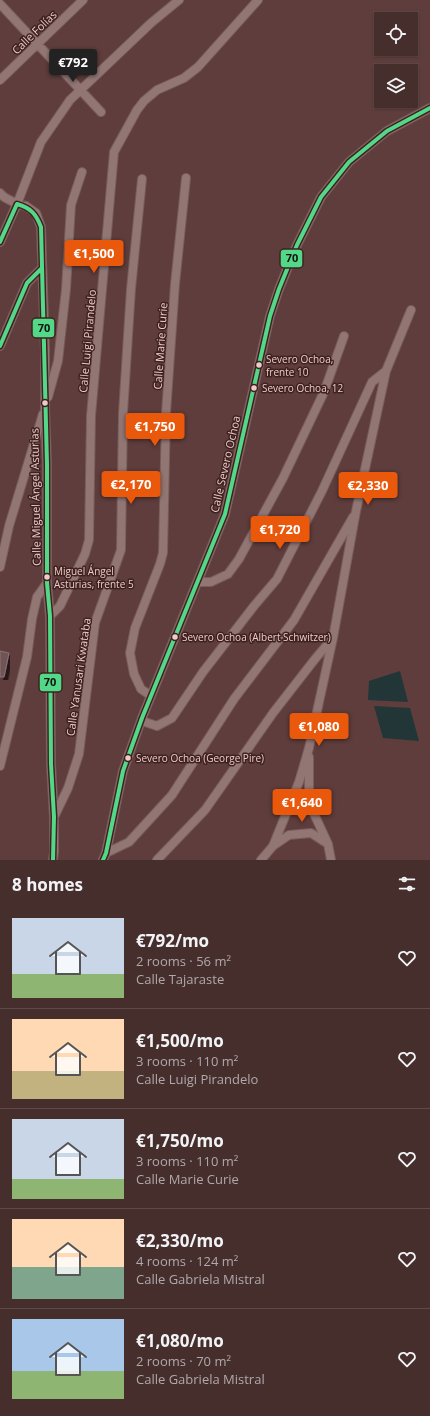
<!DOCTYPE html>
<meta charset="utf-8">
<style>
:root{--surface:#462e2d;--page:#503a39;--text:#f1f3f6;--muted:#b0a8aa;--line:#5e4a49;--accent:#ea580c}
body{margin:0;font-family:"Open Sans",sans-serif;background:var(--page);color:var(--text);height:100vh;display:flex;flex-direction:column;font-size:15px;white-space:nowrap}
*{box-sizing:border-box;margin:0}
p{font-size:13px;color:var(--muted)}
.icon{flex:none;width:22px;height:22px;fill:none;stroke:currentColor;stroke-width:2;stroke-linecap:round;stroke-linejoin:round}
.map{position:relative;height:860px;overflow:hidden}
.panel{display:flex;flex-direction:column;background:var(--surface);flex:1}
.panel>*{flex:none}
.controls{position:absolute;left:374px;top:12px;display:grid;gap:8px}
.controls a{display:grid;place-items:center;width:44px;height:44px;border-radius:0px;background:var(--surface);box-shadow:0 1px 3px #0004,0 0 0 1px var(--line);font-size:20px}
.price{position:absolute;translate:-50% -34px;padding:0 9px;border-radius:4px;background:var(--accent);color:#fff;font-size:13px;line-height:26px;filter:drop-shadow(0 1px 2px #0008)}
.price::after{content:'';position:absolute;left:50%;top:24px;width:12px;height:9px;margin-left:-6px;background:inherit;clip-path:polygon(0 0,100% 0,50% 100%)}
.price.on{background:#222;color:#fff}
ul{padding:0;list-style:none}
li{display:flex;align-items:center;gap:12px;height:100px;padding:0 12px}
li+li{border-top:1px solid var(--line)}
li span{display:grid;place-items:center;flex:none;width:112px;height:80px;border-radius:0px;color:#555}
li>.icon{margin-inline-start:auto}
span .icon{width:48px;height:48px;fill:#fffc;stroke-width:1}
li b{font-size:17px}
h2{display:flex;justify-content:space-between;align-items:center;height:48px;padding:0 12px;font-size:17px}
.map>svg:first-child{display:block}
</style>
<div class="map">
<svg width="430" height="860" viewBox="0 0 430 860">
<defs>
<filter id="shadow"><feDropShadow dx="3.5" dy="3.5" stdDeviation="0" flood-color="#0009"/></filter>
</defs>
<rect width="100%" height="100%" fill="#5e3d3c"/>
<path fill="#223638" d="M400,671l8,31 -40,-2 1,-19z
M374,706l36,2 9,33 -36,-3z"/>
<path fill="#705457" stroke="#8f7275" filter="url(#shadow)" d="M0,651l9,2 -5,24h-4z"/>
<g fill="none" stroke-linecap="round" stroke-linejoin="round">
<defs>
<path id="minor" d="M0,4l101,108
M0,80l83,-80
M0,193l4,4 13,7 9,2 10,7 5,14 4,124v57l2,56v119l3,33 1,148 3,53v35l-1,8
M0,242l17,-38 24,-62 29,-42 81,-77 28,-23
M0,346l27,-63 15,-15
M48,397l10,-36 8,-72 5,-84 11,-33
M0,567l9,-41 34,-112
M198,582h13l17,-8 11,-15 44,-81 41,-86 20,-56
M50,616l10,-10 25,-52 4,-14 2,-124 23,-264 23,-42 7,-9 13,-11 27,-12 14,-11 60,-67
M151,696l-10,-7 -7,-15 -4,-21 5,-25 25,-64 3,-11 3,-140 9,-129 11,-106
M142,718l3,4 12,4 15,-8 31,-46 51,-66 23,-27 45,-88 50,-109 14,-11
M309,757v46l19,41
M0,766l27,-109 5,-38 5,-22 10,-14
M55,815l13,-27 11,-34 16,-131 26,-73 2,-137 8,-124 11,-110
M273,846l26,-64 10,-34 24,-110 23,-127 30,-140 25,-61
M106,853l23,-11 43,-47 62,-96 60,-79 59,-103
M103,860l3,-7 17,-82 19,-53 83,-204 45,-198 9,-27 18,-44 24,-48 28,-35 38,-31 43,-23
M157,860l48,-50 68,-97 42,-54 17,-20
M261,860l12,-14 16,-11 22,-2 17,11 3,16"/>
</defs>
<use href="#minor" stroke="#795c5a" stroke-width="10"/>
<use href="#minor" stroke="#917674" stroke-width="8"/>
<defs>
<path id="bus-1" d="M0,242l17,-38c14,4 19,10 24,23l6,237v119l3,33 1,148 3,53 -1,43
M0,346l27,-63 15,-15
M103,860l3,-7 17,-82 19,-53 83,-204 45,-198 9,-27 18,-44 24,-48 28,-35 38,-31 43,-23"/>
</defs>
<use href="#bus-1" stroke="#3e2221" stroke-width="7"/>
<use href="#bus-1" stroke="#53d887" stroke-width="4"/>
</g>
<g fill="#efcac7" stroke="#3e2221" stroke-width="1.5">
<circle cx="259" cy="365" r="3.5"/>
<circle cx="254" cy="388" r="3.5"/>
<circle cx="45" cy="403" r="3.5"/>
<circle cx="47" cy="577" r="3.5"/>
<circle cx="175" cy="637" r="3.5"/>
<circle cx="128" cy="758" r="3.5"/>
</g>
<g text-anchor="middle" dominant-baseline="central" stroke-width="3" stroke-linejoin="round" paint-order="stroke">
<g font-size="10" fill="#efcac7" stroke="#3e2221" text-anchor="start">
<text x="266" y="359">Severo Ochoa,<tspan x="266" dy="13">frente 10</tspan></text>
<text x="262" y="388">Severo Ochoa, 12</text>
<text x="54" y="571">Miguel Ángel<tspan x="54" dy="13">Asturias, frente 5</tspan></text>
<text x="182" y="637">Severo Ochoa (Albert Schwitzer)</text>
<text x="136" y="758">Severo Ochoa (George Pire)</text>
</g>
<g font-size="11" fill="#efcac7" stroke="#3e2221">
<text transform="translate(34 32) rotate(-44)">Calle Folías</text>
<text transform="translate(87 341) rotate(-85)">Calle Luigi Pirandelo</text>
<text transform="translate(160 346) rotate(-86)">Calle Marie Curie</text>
<text transform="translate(225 464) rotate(-77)">Calle Severo Ochoa</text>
<text transform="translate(35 497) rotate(-91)">Calle Miguel Ángel Asturias</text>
<text transform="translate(78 677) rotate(-82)">Calle Yanusari Kwataba</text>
</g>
</g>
<g stroke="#3e2221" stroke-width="1.5">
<rect x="280" y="249" width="23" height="19" rx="4" fill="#53d887"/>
<rect x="32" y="318" width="23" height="20" rx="4" fill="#53d887"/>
<rect x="39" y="673" width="23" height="19" rx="4" fill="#53d887"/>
</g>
<g font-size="11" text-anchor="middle" font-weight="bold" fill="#111">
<text x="292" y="262">70</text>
<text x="44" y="332">70</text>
<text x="50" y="686">70</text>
</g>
</svg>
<div class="controls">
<a><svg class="icon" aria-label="locate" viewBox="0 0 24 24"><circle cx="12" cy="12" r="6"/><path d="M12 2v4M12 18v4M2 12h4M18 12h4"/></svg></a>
<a><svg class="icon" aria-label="layers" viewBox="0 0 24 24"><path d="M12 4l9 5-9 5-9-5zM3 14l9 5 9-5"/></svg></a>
</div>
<b class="price on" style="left:73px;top:83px">€792</b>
<b class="price" style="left:94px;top:274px">€1,500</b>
<b class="price" style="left:155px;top:447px">€1,750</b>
<b class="price" style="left:131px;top:505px">€2,170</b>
<b class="price" style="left:368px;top:506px">€2,330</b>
<b class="price" style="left:280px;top:550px">€1,720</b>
<b class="price" style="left:319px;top:747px">€1,080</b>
<b class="price" style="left:302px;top:823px">€1,640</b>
</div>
<section class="panel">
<h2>8 homes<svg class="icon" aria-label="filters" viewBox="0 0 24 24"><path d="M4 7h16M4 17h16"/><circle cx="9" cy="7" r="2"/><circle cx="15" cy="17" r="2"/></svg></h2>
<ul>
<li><span style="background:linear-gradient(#c9d6e8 70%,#8fb573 0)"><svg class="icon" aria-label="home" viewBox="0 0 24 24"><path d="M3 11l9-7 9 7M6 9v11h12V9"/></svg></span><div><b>€792/mo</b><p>2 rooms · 56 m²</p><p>Calle Tajaraste</p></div><svg class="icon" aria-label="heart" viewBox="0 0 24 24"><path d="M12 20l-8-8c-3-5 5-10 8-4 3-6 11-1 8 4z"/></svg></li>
<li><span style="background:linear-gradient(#ffd9b3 65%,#c2b280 0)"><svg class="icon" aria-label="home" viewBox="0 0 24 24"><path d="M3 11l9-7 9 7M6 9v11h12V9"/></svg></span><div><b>€1,500/mo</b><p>3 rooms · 110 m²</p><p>Calle Luigi Pirandelo</p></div><svg class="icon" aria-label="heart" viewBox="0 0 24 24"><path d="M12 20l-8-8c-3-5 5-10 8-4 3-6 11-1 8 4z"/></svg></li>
<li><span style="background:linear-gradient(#c9d6e8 75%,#8fb573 0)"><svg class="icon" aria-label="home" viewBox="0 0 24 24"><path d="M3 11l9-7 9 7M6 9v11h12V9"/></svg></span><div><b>€1,750/mo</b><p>3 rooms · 110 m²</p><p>Calle Marie Curie</p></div><svg class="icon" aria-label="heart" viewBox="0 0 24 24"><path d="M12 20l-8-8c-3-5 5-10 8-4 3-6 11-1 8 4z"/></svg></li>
<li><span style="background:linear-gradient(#ffd9b3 60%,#7fa58c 0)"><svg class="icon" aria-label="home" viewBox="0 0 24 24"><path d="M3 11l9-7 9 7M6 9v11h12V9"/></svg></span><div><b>€2,330/mo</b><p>4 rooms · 124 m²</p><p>Calle Gabriela Mistral</p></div><svg class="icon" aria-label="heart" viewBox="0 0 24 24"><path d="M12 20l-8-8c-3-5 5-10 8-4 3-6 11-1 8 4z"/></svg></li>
<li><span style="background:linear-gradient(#a9c7e8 65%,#8fb573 0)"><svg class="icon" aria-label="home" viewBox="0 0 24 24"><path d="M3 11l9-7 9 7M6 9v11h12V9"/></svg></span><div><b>€1,080/mo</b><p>2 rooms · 70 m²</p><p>Calle Gabriela Mistral</p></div><svg class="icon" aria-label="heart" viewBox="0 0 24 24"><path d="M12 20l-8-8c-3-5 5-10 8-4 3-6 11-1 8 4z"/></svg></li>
</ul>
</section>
